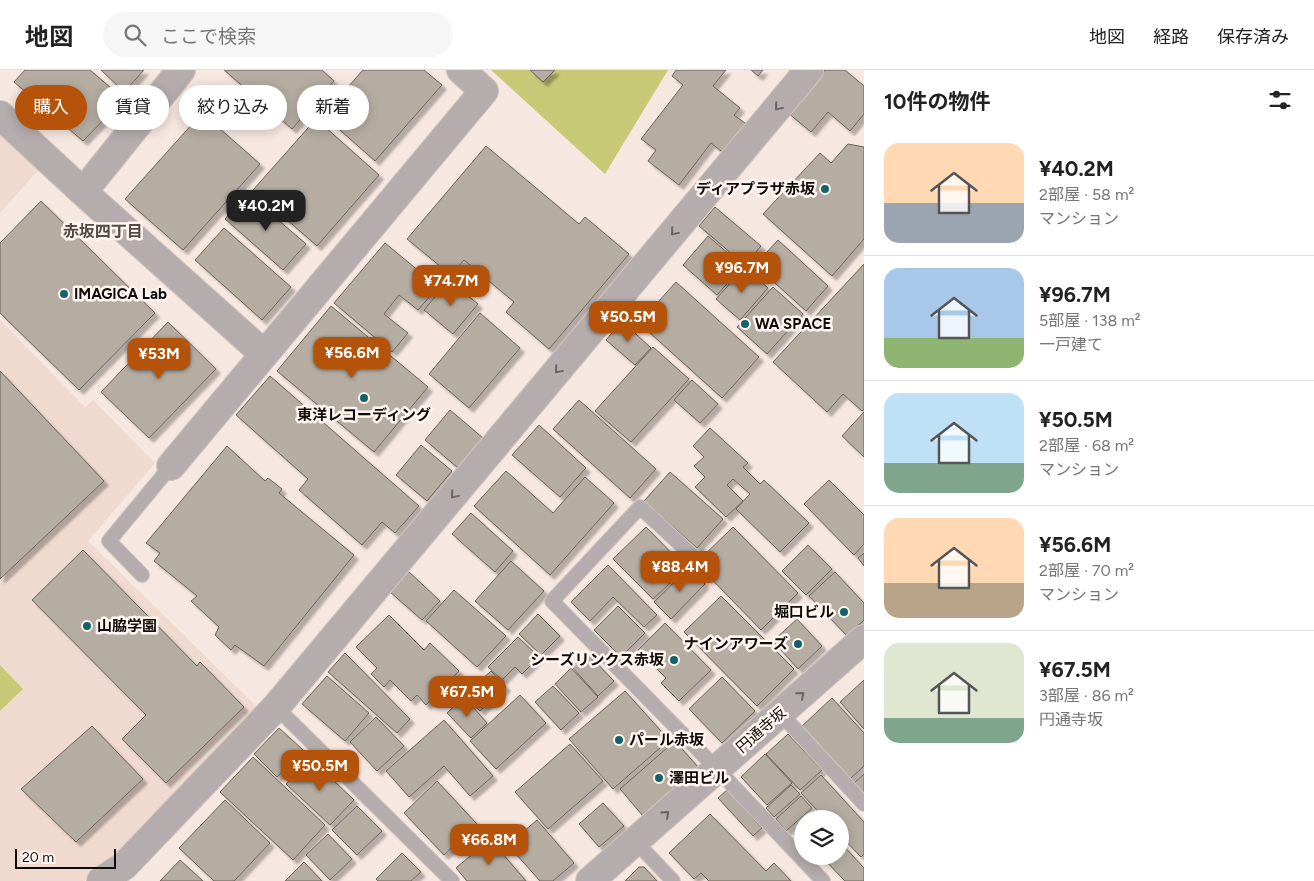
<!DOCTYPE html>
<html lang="ja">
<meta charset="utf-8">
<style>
:root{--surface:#fff;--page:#f6f6f6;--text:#222;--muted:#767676;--line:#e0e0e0;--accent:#b45309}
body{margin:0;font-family:Figtree,"Noto Sans JP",sans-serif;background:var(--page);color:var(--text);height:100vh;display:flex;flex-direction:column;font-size:19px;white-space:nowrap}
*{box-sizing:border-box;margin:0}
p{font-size:16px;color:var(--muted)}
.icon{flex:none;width:28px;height:28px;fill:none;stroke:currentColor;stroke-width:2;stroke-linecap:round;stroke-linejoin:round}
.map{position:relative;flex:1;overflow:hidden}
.details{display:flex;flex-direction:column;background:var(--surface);width:450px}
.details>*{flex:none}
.guide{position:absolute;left:15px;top:15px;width:475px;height:45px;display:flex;gap:10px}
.fabs{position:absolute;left:794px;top:740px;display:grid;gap:10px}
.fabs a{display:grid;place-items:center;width:55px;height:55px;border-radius:50%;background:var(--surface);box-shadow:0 2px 12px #0003;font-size:25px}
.scale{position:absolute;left:15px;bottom:12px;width:101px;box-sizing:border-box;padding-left:5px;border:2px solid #0f0b08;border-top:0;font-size:14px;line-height:18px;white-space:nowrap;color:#0f0b08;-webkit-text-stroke:4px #fff6f2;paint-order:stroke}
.price{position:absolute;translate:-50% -42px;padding:0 11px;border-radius:10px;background:var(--accent);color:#fff;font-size:16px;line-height:32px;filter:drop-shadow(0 1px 2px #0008)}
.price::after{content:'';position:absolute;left:50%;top:30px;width:15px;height:11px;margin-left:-8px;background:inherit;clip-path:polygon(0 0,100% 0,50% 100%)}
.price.current{background:#222;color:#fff}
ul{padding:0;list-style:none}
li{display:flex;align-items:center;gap:15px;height:125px;padding:0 20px}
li+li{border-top:1px solid var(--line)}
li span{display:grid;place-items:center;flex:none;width:140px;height:100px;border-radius:15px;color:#555}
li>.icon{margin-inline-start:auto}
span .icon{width:60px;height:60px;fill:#fffc;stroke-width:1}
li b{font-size:21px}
h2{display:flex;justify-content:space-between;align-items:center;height:60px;padding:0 20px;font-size:21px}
.pill{padding:0 18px;border-radius:22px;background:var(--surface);box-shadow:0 2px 12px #0003;font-size:18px;line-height:45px}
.pill.current{background:var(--accent);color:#fff}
header{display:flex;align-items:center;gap:30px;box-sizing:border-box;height:70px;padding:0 25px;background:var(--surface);border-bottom:1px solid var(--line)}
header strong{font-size:24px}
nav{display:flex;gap:28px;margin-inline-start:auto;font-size:18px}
.search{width:350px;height:45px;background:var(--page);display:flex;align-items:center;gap:12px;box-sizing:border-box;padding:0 18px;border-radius:28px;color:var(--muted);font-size:19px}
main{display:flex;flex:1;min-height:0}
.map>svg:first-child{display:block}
</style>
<header>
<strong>地図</strong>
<div class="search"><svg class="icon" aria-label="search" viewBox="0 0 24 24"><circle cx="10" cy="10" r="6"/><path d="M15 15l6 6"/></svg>ここで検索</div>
<nav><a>地図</a><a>経路</a><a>保存済み</a></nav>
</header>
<main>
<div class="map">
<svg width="864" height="811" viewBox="0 0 864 811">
<defs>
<filter id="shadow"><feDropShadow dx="4.5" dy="4.5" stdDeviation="1" flood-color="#0004"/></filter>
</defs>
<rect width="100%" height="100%" fill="#f6e7e0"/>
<path fill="#f0dacf" d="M0,61l39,38 -39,44z
M0,250l85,87 8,-7 62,63 -67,78 173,170 -136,144 -41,26h-84z"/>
<path fill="#c8c977" d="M491,0h177l-63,104z
M0,595l23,24 -23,22z"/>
<path fill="#b5ada1" stroke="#6b6459" filter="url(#shadow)" d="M25,0h65l34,29 -41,42 -69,-59z
M101,0h43l-18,20 -7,-3z
M224,0h98l12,11 -42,48z
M363,0h61l18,15 -67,76 -52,-46z
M530,0h25l-12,12z
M676,0h50l-13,16 27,22 -6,7 15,11 -23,29 -15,-12 -32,42 -31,-24 8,-11 -15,-11 42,-54 -11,-9z
M751,0h12l-5,6z
M825,0h20l19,16v28l-14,17 -22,-19 -17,20 -23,-19z
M202,43l58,51 -77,86 -58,-51z
M316,49l63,56 -62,71 -64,-56z
M848,74l16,3v92l-32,37 -69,-62 57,-61 11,10z
M486,76l93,78 6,-7 44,37 -80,95 -43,-37 8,-10 -50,-42 -13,15 -44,-36z
M248,124l58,50 -23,26 -58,-51z
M41,131l114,112 -76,77 -79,-77v-70z
M715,137l46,39 -16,19 -46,-39z
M224,158l67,59 -29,33 -67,-60z
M708,166l35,30 -26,29 -34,-30z
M778,170l50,46 -22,25 -51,-46z
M385,173l53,44 -20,23 -19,-15 -15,19 24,19 -16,19 -58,-49z
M864,194v145l-2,2 -19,-17 -16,18 -54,-50z
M745,197l23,21 -28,32 -24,-21z
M449,210l29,24 -25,30 -29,-24z
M676,212l83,75 -37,41 -83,-75z
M773,217l30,27 -36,40 -30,-27z
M331,236l97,81 -54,65 -97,-81z
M480,243l40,35 -51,60 -40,-34z
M622,251l29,27 -16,17 -29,-25z
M168,252l48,47 -67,69 -48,-46z
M653,277l36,32 -58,63 -36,-31z
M0,301l104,110 -104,98z
M270,306l149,130 -24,27 -13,-11 -20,23 -63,-55 9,-11 -72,-64z
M692,310l26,24 -18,19 -26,-23z
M579,330l77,69 -26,29 -77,-69z
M450,340l33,28 -25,30 -33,-28z
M864,342v45l-22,-21z
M539,355l47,43 -26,29 -48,-42z
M710,358l38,35 -5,4 17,17 4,-4 45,43 -29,29 -44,-43 14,-15 -17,-15 -6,6 16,16 -17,16 -31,-30 10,-10 -11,-11 10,-9 -11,-11z
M421,375l31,26 -25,30 -31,-26z
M227,376l38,35 3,-3 14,11 -3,4 75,62 -90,111 -29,-21 -4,5 -16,-15 4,-8 -28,-26 6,-5 -43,-35 6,-8 -14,-10z
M506,401l47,42 32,-36 29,26 -64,72 -76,-69z
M670,402l53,47 -26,29 -53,-47z
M829,410l35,35v29l-10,11 -50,-51z
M471,443l42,38 -18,21 -43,-38z
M646,457l40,41 -33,31 -40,-40z
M733,457l65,66 -37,37 -65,-67z
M808,475l24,24 -26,26 -24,-24z
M83,480l114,116 3,-4 44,45 -78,76 -44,-44 24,-24 -114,-115z
M864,483v13l-6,-8z
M511,491l33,30 -36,39 -33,-29z
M608,495l49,50 -13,12 -31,-30 -23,24 -19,-19z
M689,498l16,16 -34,35 -17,-17z
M407,500l33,31 -18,19 -33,-29z
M835,502l29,31v17l-17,16 -38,-40z
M454,520l52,46 -29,31 -51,-46z
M721,526l73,73 -37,37 -73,-74z
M618,536l27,27 -24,24 -27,-27z
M538,544l22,22 -19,19 -22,-21z
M389,545l35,35 6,-7 29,28 -33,34 -9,-10 -6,6 -21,-21 -6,7 -13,-13 6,-6 -21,-21z
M797,549l25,27 -24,23 -25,-28z
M665,553l46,47 -32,31 -18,-18 5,-5 -28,-28z
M518,567l21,20 -17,17 -7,-7 -13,13 -14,-13z
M345,583l65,66 -13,14 -69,-61z
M587,583l27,28 -16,15 -26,-29z
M571,598l27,29 -17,15 -26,-28z
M491,601l15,16 -26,24 -16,-16z
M327,606l42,37 -24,28 -43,-37z
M722,607l33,34 -33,32 -33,-34z
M864,610v49l-24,-27z
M553,616l26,27 -18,17 -26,-28z
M625,621l44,49 -56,49 -44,-50z
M520,625l26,28 -50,46 -26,-28z
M464,627l23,26 -16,15 -24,-25z
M832,628l32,35v33l-14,13 -49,-52z
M376,647l28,29 -27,25 -27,-29z
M444,650l49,56 -23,20 -26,-30 -35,31 -23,-26z
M92,656l51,53 -67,63 -55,-53z
M279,658l24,22 -26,27 -23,-23z
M788,664l34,36 -22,20 -34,-36z
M675,671l23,26 -55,49 -23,-27z
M570,674l33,37 -55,48 -33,-37z
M765,684l27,29 -25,22 -26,-28z
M253,687l72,68 -32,35 -73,-68z
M310,688l44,42 -24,25 -44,-41z
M864,704v24l-12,-13z
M821,705l43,47v32l-3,3 -21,-22v-16h-15l-24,-26z
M437,711l40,43 -33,31 -40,-42z
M791,715l9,9 -26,23 -8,-9z
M727,720l35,38 -9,8 -35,-38z
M801,726l11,12 -26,23 -10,-12z
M225,730l45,43 -36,38h-20l-35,-33z
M603,733l21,23 -25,21 -20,-23z
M357,736l25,25 -25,24 -25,-25z
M710,744l56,57 8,-8 17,18h-82l-8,-8 -7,6 -25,-26z
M537,750l37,43 -21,18h-13l-32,-36z
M802,756v16l-8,-8z
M328,764l24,25 -22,21 -24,-25z
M490,769l36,42h-59l-11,-13z
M840,772l24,26v13h-19l-24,-25h19z
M402,783l19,19 -10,9h-33l-2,-2z
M180,790l23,21h-43z
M304,792l18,19h-37z
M639,797h5l13,14h-32z"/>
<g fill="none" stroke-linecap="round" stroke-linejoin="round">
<defs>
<path id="service" d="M692,485l-52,-48 -88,94 165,168 106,112
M142,505l-33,-34 62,-75
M276,637l176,174
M780,643l84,91
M635,771l38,40"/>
<path id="minor" d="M0,45l83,77 181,162
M83,122l98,-122
M171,396l313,-375 -23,-21
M101,811l23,-15 152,-159 533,-637
M590,811l274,-242"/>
</defs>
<use href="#service" stroke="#d1c4bd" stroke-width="16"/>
<use href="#minor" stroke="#d1c4bd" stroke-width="30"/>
<use href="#service" stroke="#b5adad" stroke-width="14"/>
<use href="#minor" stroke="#b5adad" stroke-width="28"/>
</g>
<defs><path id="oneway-chevron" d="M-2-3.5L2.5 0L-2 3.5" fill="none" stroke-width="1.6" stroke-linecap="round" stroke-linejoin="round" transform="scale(1.25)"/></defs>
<g stroke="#6a6463">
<use href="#oneway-chevron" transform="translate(778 37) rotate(130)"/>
<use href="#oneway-chevron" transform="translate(674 162) rotate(130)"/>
<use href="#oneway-chevron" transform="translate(558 300) rotate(130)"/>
<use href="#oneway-chevron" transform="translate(454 425) rotate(130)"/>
<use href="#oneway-chevron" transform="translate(801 625) rotate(-41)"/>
<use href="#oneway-chevron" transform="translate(666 744) rotate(-42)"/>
</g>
<g fill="#136368" stroke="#fff6f2" stroke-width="2">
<circle cx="825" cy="119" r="5"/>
<circle cx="64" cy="224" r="5"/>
<circle cx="745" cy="254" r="5"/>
<circle cx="364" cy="328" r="5"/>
<circle cx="844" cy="542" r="5"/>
<circle cx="87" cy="556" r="5"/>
<circle cx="798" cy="574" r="5"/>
<circle cx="674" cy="590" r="5"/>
<circle cx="619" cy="670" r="5"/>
<circle cx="659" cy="708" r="5"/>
</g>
<g text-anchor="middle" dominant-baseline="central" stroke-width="5" stroke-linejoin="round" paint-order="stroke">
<g font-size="15" font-weight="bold" fill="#0f0b08" stroke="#fff6f2" text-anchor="start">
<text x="815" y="119" text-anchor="end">ディアプラザ赤坂</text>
<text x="74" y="224">IMAGICA Lab</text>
<text x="755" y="254">WA SPACE</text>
<text x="364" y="345" text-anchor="middle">東洋レコーディング</text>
<text x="834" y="542" text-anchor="end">堀口ビル</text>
<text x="97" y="556">山脇学園</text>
<text x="788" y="574" text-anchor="end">ナインアワーズ</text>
<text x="664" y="590" text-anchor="end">シーズリンクス赤坂</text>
<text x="629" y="670">パール赤坂</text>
<text x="669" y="708">澤田ビル</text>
</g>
<g font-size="15" fill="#0f0b08" stroke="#fff6f2">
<text transform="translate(761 660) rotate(-41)">円通寺坂</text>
</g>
<g font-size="16" font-weight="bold" fill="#564a45" stroke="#fff6f2">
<text x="103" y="161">赤坂四丁目</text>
</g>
</g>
</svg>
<div class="fabs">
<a><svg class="icon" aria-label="layers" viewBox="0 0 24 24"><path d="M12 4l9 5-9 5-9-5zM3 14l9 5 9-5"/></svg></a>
</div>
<div class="scale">20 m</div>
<b class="price current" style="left:266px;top:162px">¥40.2M</b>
<b class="price" style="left:742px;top:224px">¥96.7M</b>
<b class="price" style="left:451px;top:237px">¥74.7M</b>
<b class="price" style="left:628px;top:273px">¥50.5M</b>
<b class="price" style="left:352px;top:309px">¥56.6M</b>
<b class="price" style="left:159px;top:310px">¥53M</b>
<b class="price" style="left:680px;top:523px">¥88.4M</b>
<b class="price" style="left:467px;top:648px">¥67.5M</b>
<b class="price" style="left:320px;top:722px">¥50.5M</b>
<b class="price" style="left:489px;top:796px">¥66.8M</b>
<div class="guide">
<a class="pill current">購入</a>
<a class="pill">賃貸</a>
<a class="pill">絞り込み</a>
<a class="pill">新着</a>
</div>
</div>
<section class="details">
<h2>10件の物件<svg class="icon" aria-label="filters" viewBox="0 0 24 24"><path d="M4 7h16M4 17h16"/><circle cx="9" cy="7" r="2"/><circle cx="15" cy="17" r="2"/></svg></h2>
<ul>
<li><span style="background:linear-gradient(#ffd9b3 60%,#9aa5b1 0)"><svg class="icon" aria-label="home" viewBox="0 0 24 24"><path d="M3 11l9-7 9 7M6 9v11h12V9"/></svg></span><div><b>¥40.2M</b><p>2部屋 · 58 m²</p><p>マンション</p></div></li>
<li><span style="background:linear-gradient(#a9c7e8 70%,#8fb573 0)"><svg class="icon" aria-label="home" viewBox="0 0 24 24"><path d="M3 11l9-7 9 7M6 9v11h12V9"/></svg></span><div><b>¥96.7M</b><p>5部屋 · 138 m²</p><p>一戸建て</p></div></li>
<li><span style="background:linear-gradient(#bfe0f5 70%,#7fa58c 0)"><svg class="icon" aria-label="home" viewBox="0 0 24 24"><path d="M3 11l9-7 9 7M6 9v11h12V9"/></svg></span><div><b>¥50.5M</b><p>2部屋 · 68 m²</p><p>マンション</p></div></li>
<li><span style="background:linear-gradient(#ffd9b3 65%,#b9a48a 0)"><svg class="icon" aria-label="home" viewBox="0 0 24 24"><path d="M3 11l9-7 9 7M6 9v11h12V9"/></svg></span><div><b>¥56.6M</b><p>2部屋 · 70 m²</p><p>マンション</p></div></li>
<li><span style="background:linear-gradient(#dfe7d0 75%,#7fa58c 0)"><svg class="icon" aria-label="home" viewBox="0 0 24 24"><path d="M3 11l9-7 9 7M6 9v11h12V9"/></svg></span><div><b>¥67.5M</b><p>3部屋 · 86 m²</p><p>円通寺坂</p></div></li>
</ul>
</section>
</main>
